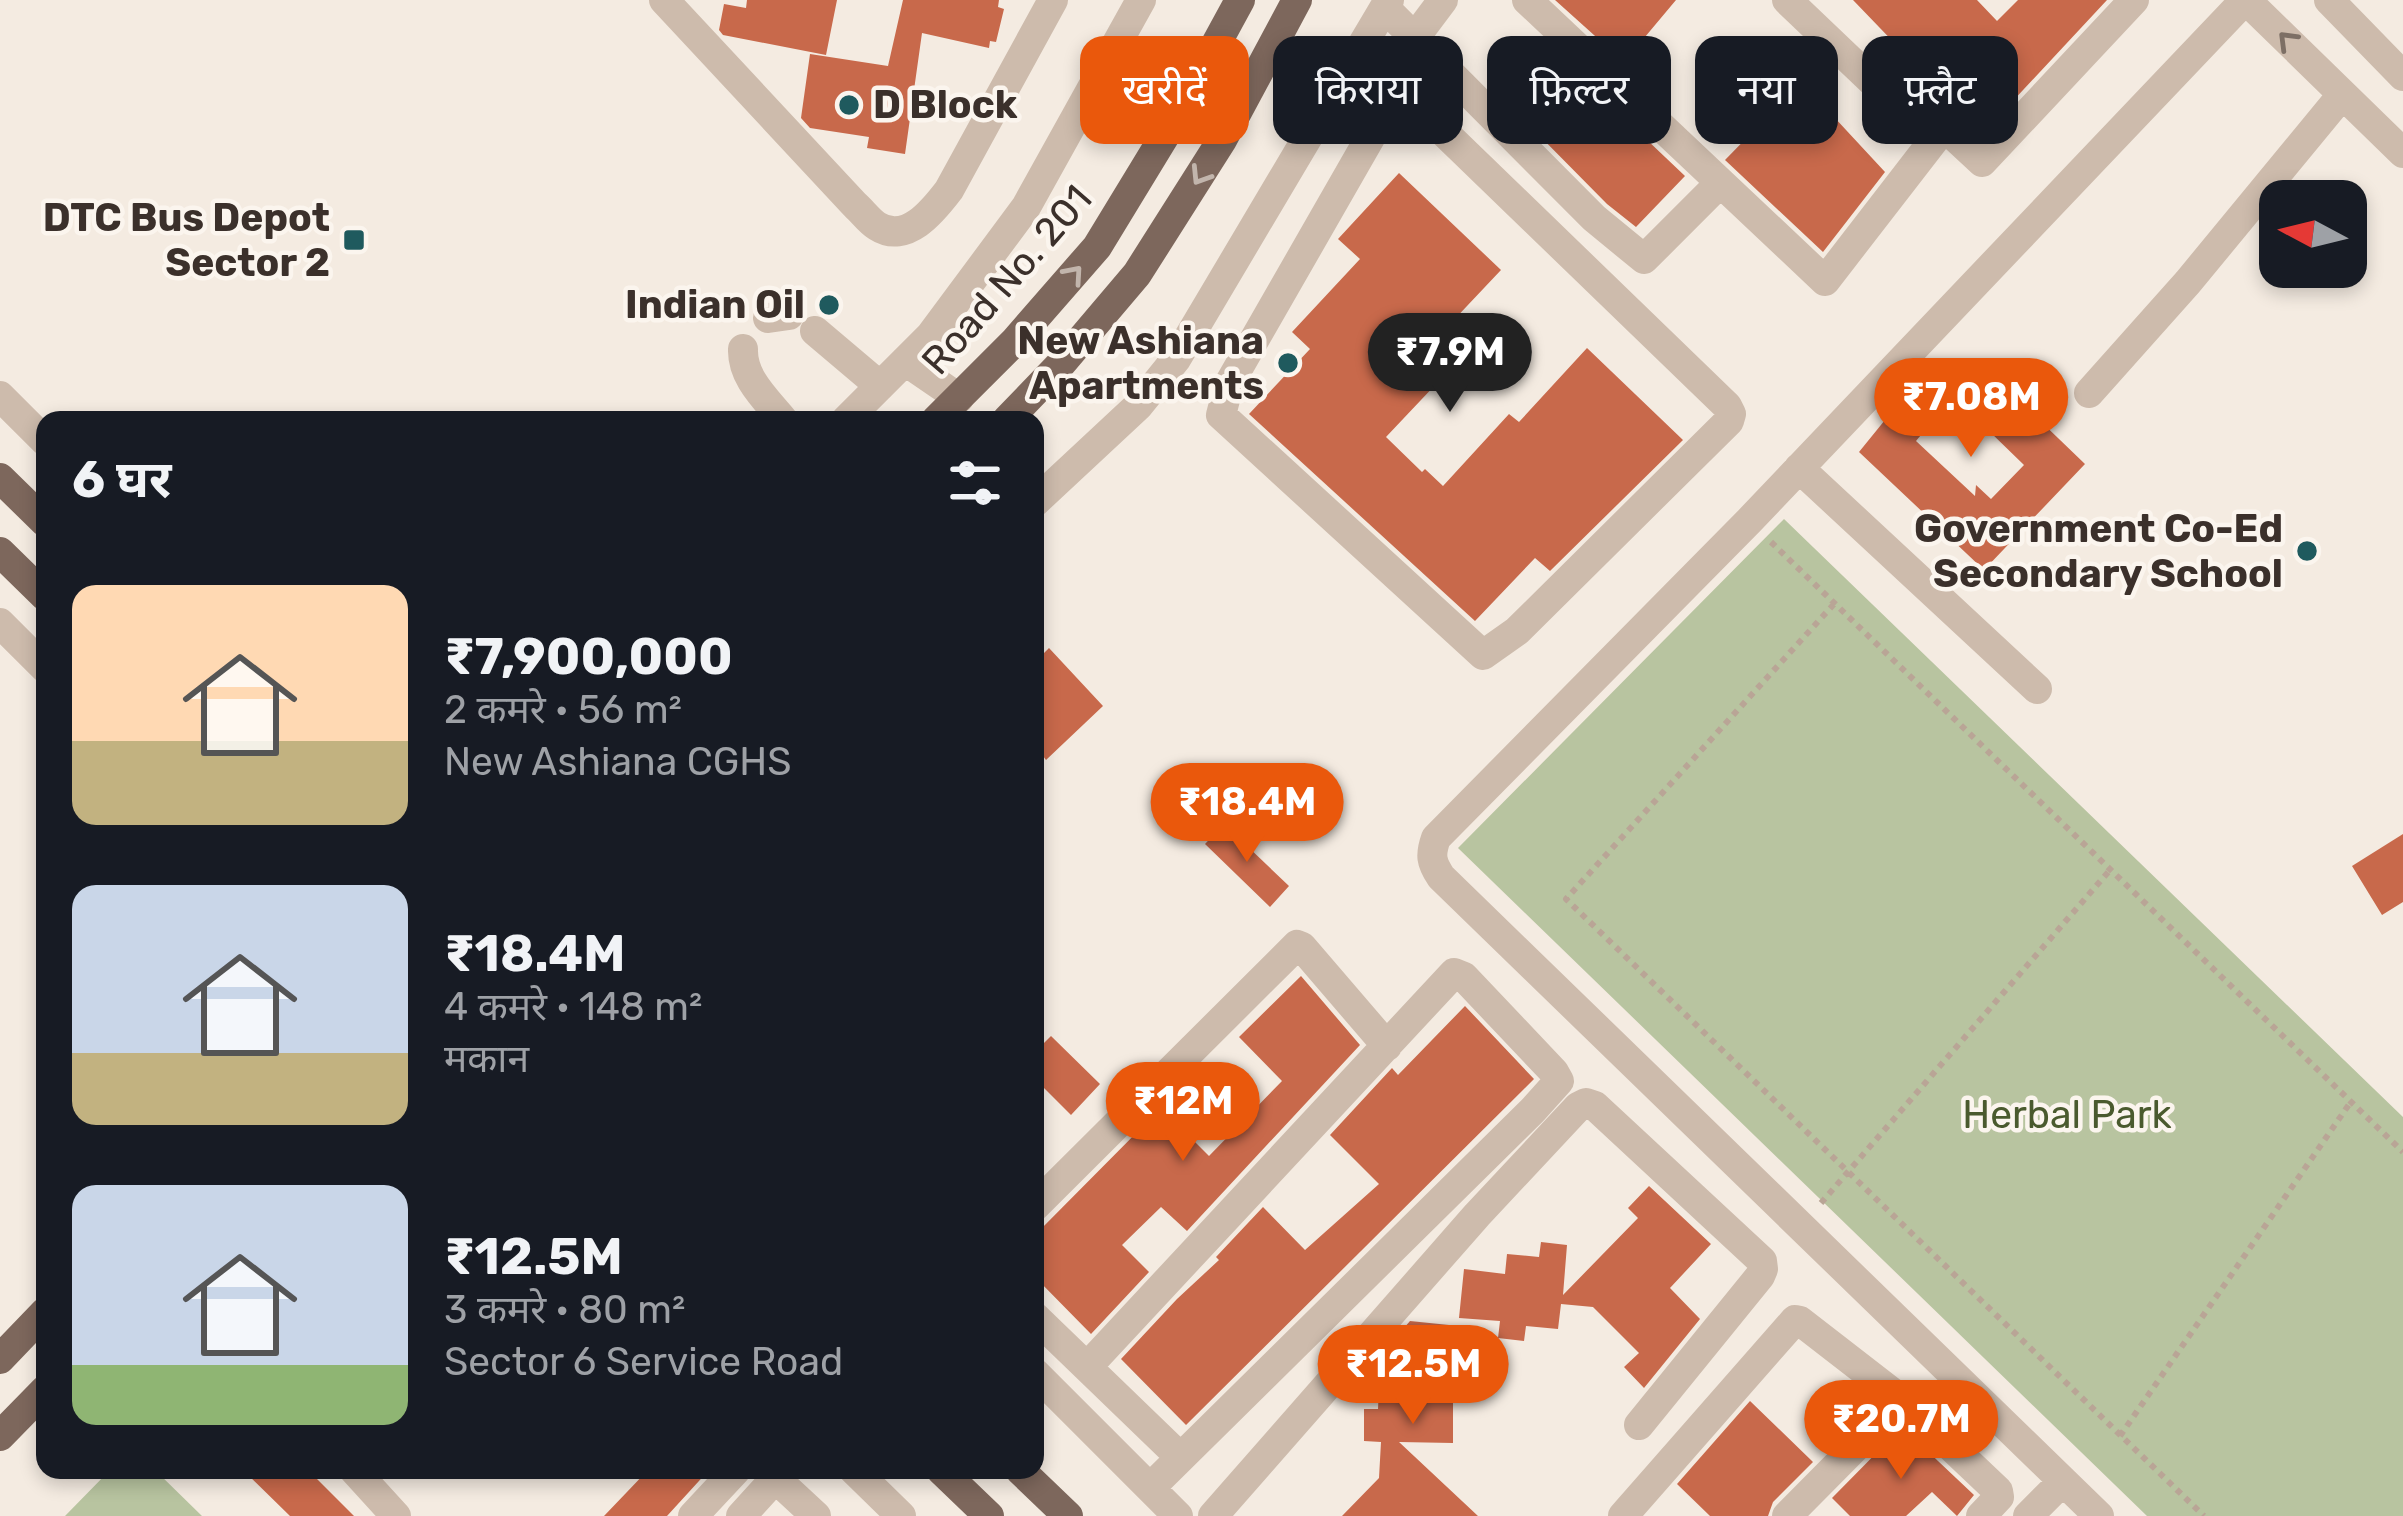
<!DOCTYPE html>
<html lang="hi">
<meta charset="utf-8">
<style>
:root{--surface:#171b24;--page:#242831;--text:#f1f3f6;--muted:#9ea1a6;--accent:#ea580c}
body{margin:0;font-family:Rubik,"Noto Sans Devanagari",sans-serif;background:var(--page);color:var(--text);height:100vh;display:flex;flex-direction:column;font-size:45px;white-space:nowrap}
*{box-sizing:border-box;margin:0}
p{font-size:39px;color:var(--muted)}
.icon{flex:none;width:66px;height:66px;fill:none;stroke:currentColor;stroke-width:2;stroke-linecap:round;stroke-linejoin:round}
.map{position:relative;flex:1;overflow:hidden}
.drawer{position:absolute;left:36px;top:411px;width:1008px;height:1068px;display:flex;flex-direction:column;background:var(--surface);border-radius:24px;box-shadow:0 6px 18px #0003}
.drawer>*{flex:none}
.hud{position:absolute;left:1080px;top:36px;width:1140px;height:108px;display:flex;gap:24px}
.needle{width:78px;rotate:277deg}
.tools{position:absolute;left:2259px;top:180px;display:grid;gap:24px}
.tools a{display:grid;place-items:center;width:108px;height:108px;border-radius:24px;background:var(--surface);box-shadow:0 6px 18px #0003;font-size:60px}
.price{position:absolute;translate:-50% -102px;padding:0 27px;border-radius:42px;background:var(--accent);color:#fff;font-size:39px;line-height:78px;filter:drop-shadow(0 3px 6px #0008)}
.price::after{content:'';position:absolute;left:50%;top:72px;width:36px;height:27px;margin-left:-18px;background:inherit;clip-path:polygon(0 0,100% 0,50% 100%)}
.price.selected{background:#222;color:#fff}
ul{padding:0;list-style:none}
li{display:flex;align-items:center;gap:36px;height:300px;padding:0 36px}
li span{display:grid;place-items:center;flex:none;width:336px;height:240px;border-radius:24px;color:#555}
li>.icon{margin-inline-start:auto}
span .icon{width:144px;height:144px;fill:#fffc;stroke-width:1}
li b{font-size:51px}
h2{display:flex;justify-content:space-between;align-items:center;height:144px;padding:0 36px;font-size:51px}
.chip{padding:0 42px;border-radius:24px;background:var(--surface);box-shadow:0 6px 18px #0003;font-size:42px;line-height:108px}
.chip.selected{background:var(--accent);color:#fff}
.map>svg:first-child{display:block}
</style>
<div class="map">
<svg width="2403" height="1516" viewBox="0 0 2403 1516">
<rect width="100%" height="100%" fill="#f4ebe1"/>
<path fill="#b8c4a0" d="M1784,519l619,598v399h-256l-689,-668z
M110,1470h45l47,46h-137z"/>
<path fill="#c8694b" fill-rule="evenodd" d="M747,0h90l-11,55 -103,-20 -4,-5 5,-26 22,4z
M903,0h96l-1,7 6,2 -8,33 -6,-1 -1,7 -67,-15 -17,121 -38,-6 2,-11 -59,-9 -9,-10 9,-64 78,12z
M1555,0h121l-52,62z
M1853,0h124l20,21 21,-21h89l-125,134z
M1791,62l21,22 -4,5 77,83 -62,80 -98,-92 44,-45 -11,-11 14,-14 -5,-5z
M1587,83l98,93 -49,51 -29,-23 -85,-86 11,-12 9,8 5,-6 7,5 8,-9 5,4z
M1399,173l102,97 -68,72 22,22 -69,73 36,35 3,-3 18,17 66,-72 10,8 68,-74 96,92 -133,131 -15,-13 -60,63 -226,-207 61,-65 -18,-17 68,-73 -22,-20z
M1980,363l105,101 -101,106 -125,-118 69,-85 26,22zM1953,396l71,69 -33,34 -15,-14 -1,11 -59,-55z
M1049,648l54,58 -57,54 -11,-15v-83z
M1224,824l65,62 -19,21 -65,-63z
M2403,834v68l-21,13 -30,-49z
M1301,976l59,69 -173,186 -26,-24 -39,38 27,27 -58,62 -56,-57v-42l126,-127 48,48 73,-75 -43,-44z
M1465,1006l69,73 -348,346 -65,-66 56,-60 42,-39 -3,-3 47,-50 42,43 74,-66 -49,-49 62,-67 6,7z
M1051,1036l49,48 -29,31 -36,-36v-27z
M1649,1186l62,58 -41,44 30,31 -56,69 -20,-21 15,-14 -46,-46 -32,-3 -3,25 -32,-3 -2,15 -26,-3 2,-17 -41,-3 5,-49 41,5 2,-20 32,3 2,-15 26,3 -4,50 75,-77 -10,-10z
M1410,1321l39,4 -4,40h21v26h-13v52l-54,-1 79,74h-136l37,-38 2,-36 -17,-1v-32h14l2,-47 15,1 3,-28z
M1750,1401l63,61 -40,40 -5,14h-58l-33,-32z
M1902,1427l72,68 -17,21 -25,-24 -26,24h-56l-18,-18z
M243,1470h65l46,46h-64z
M648,1470h61l-42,46h-63z"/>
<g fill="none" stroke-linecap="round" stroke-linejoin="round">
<path stroke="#b9a596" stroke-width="6" stroke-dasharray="6 6" stroke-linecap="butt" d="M1771,542l632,610
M1834,604l-268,295 638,617
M1821,1203l289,-333
M2120,1436l230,-333"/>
<path stroke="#cdbbac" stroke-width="30" d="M664,0l191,205c7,6 14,16 22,21 29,19 56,-15 72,-36l104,-190
M1527,0l298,281 109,-141 -147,-140
M2246,0l157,153
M2329,0l74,76
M1385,8l209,210 50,41 76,-76
M1416,36l27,-36
M1361,52l366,354 4,8 -2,7 -212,210 -34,24 -262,-240 8,-31 169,-295
M1926,110l56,52 152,-162
M768,318l21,-3
M815,331l65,55
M743,349c-1,29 23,50 40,71
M905,361l54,37
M2089,393l99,-111 154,-187
M0,396l45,45
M846,420l85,-85 95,-128 115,-207
M1799,468l238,221
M1035,502l103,-96 38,-47 213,-359
M0,623l45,45
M1035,1206l262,-261 5,2 85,99
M1035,1317l145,140
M1087,1367l367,-394 10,4 90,95 5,9 -26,29 -383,378
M1035,1373l143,143
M354,1470l42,46
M854,1470l47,46
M775,1478l41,38
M693,1516l43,-46
M741,1516l42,-46
M1213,1516l264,-301 101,-108 8,-4 9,3 167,155 1,8 -3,7 -121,149
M1623,1516l172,-196 5,1 102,79 96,91 1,6 -18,19
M1787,1516l115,-116
M2028,1516l35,-35
M2099,1516l-658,-639c-10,-15 -11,-22 -5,-39l313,-317 496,-521"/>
<path stroke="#7d675c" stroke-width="30" d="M936,420l79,-79 82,-94 81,-133 62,-114
M1007,420l52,-54 78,-92 85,-134 75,-140
M0,478l45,44
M0,552l45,44
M0,1359l45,-47
M0,1436l45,-46
M941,1470l48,46
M1020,1470l48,46"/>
</g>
<defs><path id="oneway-chevron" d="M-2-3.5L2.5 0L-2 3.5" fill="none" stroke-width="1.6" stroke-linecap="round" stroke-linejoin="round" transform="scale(3)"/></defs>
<use stroke="#7d6f65" href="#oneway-chevron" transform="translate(2287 40) rotate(-135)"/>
<g stroke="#c2b5ac">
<use href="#oneway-chevron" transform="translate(1200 176) rotate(122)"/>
<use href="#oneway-chevron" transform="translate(1074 274) rotate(-49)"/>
</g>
<g fill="#1f5a5e" stroke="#fbf5ee" stroke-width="4.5">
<circle cx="849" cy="105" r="12"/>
<rect x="342" y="228" width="24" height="24" rx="6"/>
<circle cx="829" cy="305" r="12"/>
<circle cx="1288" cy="363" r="12"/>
<circle cx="2307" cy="551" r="12"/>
</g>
<g text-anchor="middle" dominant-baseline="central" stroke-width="9" stroke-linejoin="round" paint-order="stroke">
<g font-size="39" font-weight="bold" fill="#3b302b" stroke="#fbf5ee" text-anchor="end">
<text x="873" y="105" text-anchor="start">D Block</text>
<text x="330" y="218">DTC Bus Depot<tspan x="330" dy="45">Sector 2</tspan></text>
<text x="805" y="305">Indian Oil</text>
<text x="1264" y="341">New Ashiana<tspan x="1264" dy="45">Apartments</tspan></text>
<text x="2283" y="529">Government Co-Ed<tspan x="2283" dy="45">Secondary School</tspan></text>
</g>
<g font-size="39" fill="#3b302b" stroke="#fbf5ee">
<text transform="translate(1007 280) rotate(-49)">Road No. 201</text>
</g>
<g font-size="39" fill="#4a5a2e" stroke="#fbf5ee">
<text x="2067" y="1115">Herbal Park</text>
</g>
</g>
</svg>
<div class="tools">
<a><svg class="needle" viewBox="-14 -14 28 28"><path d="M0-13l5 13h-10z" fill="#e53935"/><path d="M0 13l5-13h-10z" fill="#9ea1a6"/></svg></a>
</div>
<b class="price selected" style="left:1450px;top:415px">₹7.9M</b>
<b class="price" style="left:1971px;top:460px">₹7.08M</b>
<b class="price" style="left:1247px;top:865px">₹18.4M</b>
<b class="price" style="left:1183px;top:1164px">₹12M</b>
<b class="price" style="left:1413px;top:1427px">₹12.5M</b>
<b class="price" style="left:1901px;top:1482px">₹20.7M</b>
<div class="hud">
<a class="chip selected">खरीदें</a>
<a class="chip">किराया</a>
<a class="chip">फ़िल्टर</a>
<a class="chip">नया</a>
<a class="chip">फ़्लैट</a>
</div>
<section class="drawer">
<h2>6 घर<svg class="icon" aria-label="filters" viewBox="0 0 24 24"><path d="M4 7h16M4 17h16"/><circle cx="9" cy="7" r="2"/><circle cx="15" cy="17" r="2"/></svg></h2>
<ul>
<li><span style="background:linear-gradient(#ffd9b3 65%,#c2b280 0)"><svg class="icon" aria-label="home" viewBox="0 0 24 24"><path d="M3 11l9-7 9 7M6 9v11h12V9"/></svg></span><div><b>₹7,900,000</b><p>2 कमरे · 56 m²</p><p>New Ashiana CGHS</p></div></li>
<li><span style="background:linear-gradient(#c9d6e8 70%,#c2b280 0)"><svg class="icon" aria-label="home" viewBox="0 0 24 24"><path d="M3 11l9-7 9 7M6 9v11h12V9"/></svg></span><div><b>₹18.4M</b><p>4 कमरे · 148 m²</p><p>मकान</p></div></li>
<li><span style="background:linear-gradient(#c9d6e8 75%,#8fb573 0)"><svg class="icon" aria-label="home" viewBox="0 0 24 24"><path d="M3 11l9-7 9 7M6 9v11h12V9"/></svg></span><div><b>₹12.5M</b><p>3 कमरे · 80 m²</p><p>Sector 6 Service Road</p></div></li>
</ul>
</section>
</div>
